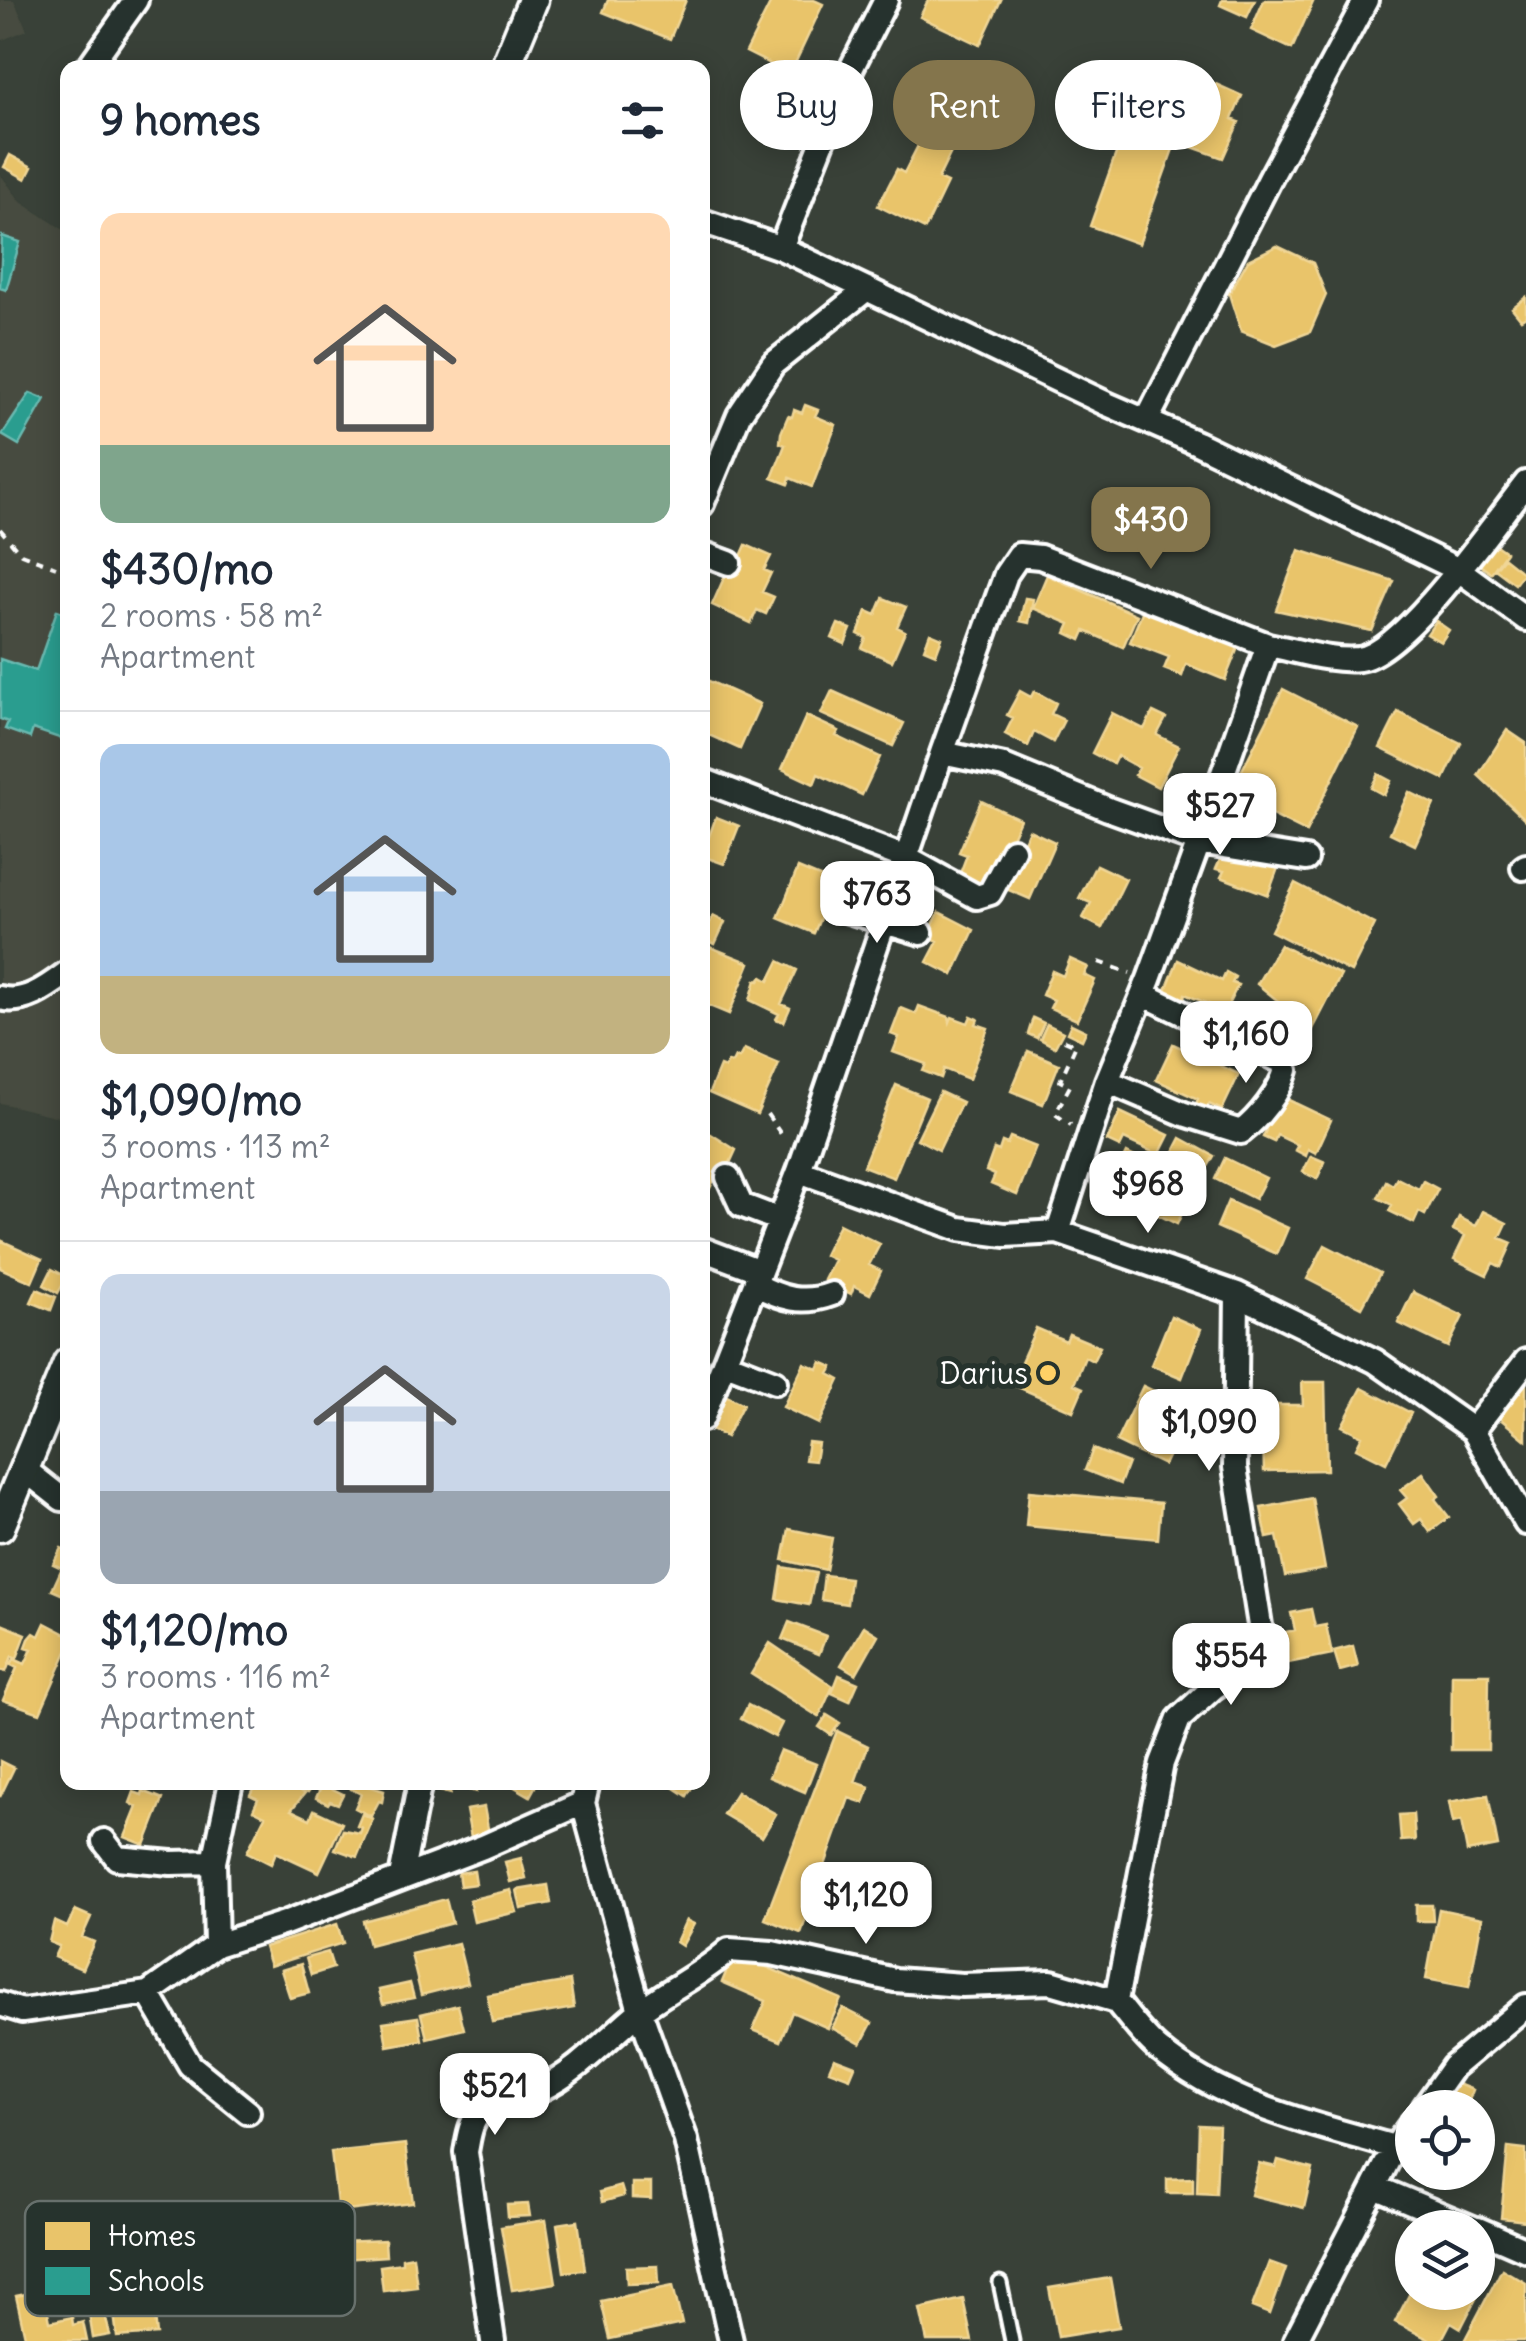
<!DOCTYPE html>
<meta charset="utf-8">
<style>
:root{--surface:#fff;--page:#f6f6f7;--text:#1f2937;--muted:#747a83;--line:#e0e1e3;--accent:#84754c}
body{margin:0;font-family:Delius,sans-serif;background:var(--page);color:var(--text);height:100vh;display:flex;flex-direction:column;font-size:38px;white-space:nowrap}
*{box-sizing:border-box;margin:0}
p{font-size:32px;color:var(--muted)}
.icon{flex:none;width:55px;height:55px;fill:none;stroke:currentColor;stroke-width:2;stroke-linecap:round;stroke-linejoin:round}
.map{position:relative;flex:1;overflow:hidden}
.panel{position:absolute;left:60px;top:60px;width:650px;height:1730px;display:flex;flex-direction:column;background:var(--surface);border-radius:20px;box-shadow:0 5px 25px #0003}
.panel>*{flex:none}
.hud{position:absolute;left:740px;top:60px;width:635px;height:90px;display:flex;gap:20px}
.controls{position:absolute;left:1395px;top:2090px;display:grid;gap:20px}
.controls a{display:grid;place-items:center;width:100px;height:100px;border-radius:50%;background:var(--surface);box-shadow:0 5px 25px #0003;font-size:50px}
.price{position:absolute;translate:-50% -85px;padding:0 22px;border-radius:20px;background:#fff;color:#222;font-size:32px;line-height:65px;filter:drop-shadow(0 2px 5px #0008)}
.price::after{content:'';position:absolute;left:50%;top:60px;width:30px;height:22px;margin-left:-15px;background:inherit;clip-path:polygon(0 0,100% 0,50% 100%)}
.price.on{background:var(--accent);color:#fff}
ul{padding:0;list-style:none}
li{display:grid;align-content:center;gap:20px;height:530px;padding:0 40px}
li+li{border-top:2px solid var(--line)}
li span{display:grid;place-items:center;height:310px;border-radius:20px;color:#555}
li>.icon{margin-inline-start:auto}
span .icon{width:180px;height:180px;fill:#fffc;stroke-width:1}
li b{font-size:42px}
h2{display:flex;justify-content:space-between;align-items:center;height:120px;padding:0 40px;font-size:42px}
.pill{padding:0 35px;border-radius:45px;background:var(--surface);box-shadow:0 5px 25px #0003;font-size:35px;line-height:90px}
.pill.on{background:var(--accent);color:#fff}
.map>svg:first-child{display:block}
</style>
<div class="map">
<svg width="1526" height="2341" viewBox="0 0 1526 2341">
<rect width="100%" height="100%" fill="#394138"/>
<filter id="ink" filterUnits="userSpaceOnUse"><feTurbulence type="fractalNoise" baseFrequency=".01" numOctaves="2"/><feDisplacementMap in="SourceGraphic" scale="20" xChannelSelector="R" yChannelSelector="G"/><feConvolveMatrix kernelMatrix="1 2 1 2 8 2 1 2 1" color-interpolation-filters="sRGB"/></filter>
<g filter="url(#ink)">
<path fill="#464b3f" d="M0,0h14l13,30 -27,11z
M0,174l21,28 46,30v887l-67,-16z"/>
<path fill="#e9c46a" stroke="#f0d697" stroke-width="2.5" d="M608,0h78l-16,39 -67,-27z
M772,0h42l9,4 -33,70 -44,-22z
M928,0h73l-21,45 -60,-28z
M1222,0h33l-8,17 -27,-12z
M1264,0h50l-22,49 -41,-19z
M1200,77l42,19 -10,23 7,3 -16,36 -51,-18z
M1167,128l9,4 -3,17 -13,-5z
M1124,131l49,18 -34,95 -49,-18z
M924,134l29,14 -15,31 9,4 -22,46 -47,-23 19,-37 7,4z
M10,155l22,12 -6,12 -22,-12z
M1277,246l36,17 13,32 -16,37 -34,13 -35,-14 -12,-37 19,-34z
M1526,297v19l-5,3 -9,-11z
M805,405l13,5 -3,6 21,9 -24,62 -22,-9 -2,6 -16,-6 13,-33 -5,-2 1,-10 7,-17 4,1 2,-7 8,3z
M1493,543l13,9 -15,21 -13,-9z
M746,545l25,11 -7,14 7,3 -9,19 12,5 -8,17 -9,-4 -6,13 -39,-18 16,-36 6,3z
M1299,550l95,31 -22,50 -96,-21z
M1504,558l19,15 -8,11 -20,-15z
M1047,575l90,40 -14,32 -38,-16 -4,9 -15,-7 4,-9 -37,-16z
M883,598l23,9 -9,20 8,4 -13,30 -30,-13 4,-10 -8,-4 9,-23 9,4z
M1025,598l8,1 -4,24 -9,-2z
M1144,607l95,38 -14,35 -39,-16 -4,12 -18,-7 5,-12 -39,-15z
M1436,621l13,9 -8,12 -14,-8z
M838,624l13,5 -6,15 -13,-6z
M930,633l12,5 -6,16 -12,-5z
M702,678l58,26 -20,45 -38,-17z
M1283,689l75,38 -52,105 -76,-38z
M832,691l72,32 -11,23 -72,-32z
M1020,691l11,6 3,-6 22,12 -5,11 13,6 -11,22 -19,-10 -6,14 -23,-12 8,-16 -6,-3z
M1153,712l13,6 -9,17 22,11 -21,41 -23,-12 4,-7 -22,-12 -4,8 -21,-11 20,-40 32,16z
M1398,712l63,31 -17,36 -64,-31z
M806,716l33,15 -3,5 44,21 -18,38 -44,-21 -4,10 -32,-15z
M1507,730l19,13v77l-48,-45z
M1378,774l13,7 -7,14 -13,-7z
M1409,792l25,12 -19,41 -25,-12z
M981,801l39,18 -22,50 -9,-4 -9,20 -21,-9 8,-21 -8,-3z
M716,817l23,9 -15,38 -22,-8z
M1029,830l26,12 -25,57 -26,-11z
M1224,851l27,4 27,13 -10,27 -47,-18 3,-6 -8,-2z
M1096,865l30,14 -24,49 -19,-10 8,-15 -12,-5z
M798,868l41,17 -2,5 7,2 -7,16 -6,-3 -5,13 -5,-2 -7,17 -36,-15z
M1295,883l80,41 -24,48 -80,-41z
M939,912l35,18 -21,45 -26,-13 11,-21 -10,-5z
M713,916l12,6 -10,22 -12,-6z
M703,944l47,19 -21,51 -27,-11z
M1280,945l61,30 -28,54 -56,-45z
M1070,959l18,8 -4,8 11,5 -18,40 -27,-12 4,-8 -12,-5 10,-24 11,5z
M1178,960l44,21 4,-9 9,5 -3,6 6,2 -13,26 -40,-17 -2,9 -19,-8z
M779,961l18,9 -16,34 9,4 -6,14 -8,-3 3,-5 -29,-14 6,-20 3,1 3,-4 7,4z
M919,1006l30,11 1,5 2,-5 16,6 3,-7 7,3 -2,5 12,4 -19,51 -25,-10 -3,9 -18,-7 3,-7 -33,-12 6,-15 -8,-3 10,-26 15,6z
M1033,1018l11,5 -7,15 -9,-4z
M1047,1024l16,8 -8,15 -15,-8z
M1071,1024l15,7 -4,9 -15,-7z
M1173,1044l66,30 -17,36 -13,-6 -3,5 -10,-5 2,-5 -42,-19z
M744,1049l35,15 -22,50 -48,-21 11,-27 5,2 3,-6 4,1 3,-6 4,1z
M1028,1051l31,13 -16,40 -32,-13z
M896,1085l31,13 -33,80 -31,-12z
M940,1092l22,10 -23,48 -22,-11z
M1276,1094l55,26 -15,33 -8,-4 -2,7 -11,-6 3,-5 -21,-10 -3,7 -11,-5 3,-7 -6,-3z
M1120,1112l49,23 -10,20 -35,-16 -4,8 -13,-6z
M711,1134l25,16 -11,24 -7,-3 -13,28 -3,-53z
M1010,1137l26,10 -19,48 -26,-11 4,-9 -9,-4 8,-22 5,2 3,-9 5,2z
M1181,1138l33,18 -13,23 -32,-18z
M1127,1153l68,33 -18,38 -21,-10 5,-10 -22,-11 -5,10 -26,-12z
M1311,1156l14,6 -8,17 -14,-7z
M1225,1158l41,20 -11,21 -40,-20z
M1397,1178l22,11 4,-8 15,8 -13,26 -6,-3 -5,11 -25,-12 3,-6 -14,-7 8,-17 7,4z
M1228,1201l60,27 -11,26 -60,-27z
M1483,1211l24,12 -7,15 12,5 -11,24 -8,-4 -6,12 -33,-16 11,-23 -12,-6 6,-13 17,9z
M839,1224l41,20 -11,21 12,6 -11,23 -16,-8 -3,8 -27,-14 10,-20 -10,-5z
M0,1240l42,19 -10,23 -32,-14z
M1325,1245l55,28 -18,34 -55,-28z
M52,1269l15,8 -9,16 -14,-8z
M37,1289l19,8 -5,13 -20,-8z
M1413,1292l50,24 -15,31 -50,-24z
M1171,1316l30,13 -19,49 -31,-13z
M1036,1328l30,13 3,-7 31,13 -7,14 -8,-4 -11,27 9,4 -10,23 -62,-27z
M821,1362l12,5 -4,7 11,6 -21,44 -36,-17 21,-44 14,6z
M1302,1382h23l2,88 -63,1 -2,-66h41z
M1526,1382v58l-28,-23z
M1143,1386l48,23 -27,56 -48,-23z
M1362,1388l49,25 -25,50 -30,-15 6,-12 -20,-10z
M725,1395l18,9 -17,33 -17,-9z
M808,1442l10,1 -3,18 -10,-1z
M1093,1449l35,14 -8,21 -35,-14z
M1423,1473l16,23 -4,3 14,18 -19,15 -9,-13 -7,5 -15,-20 8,-6 -7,-8z
M1029,1491l132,12 -3,36 -132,-13z
M1312,1498l13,71 -40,7 -8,-40 -10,2 -6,-30z
M789,1529l43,9 -6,32 -43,-10z
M61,1548l7,3v46l-16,-7 10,-22 -9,-4z
M782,1567l34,6 -7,32 -32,-6z
M824,1575l26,3 -3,26 -26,-4z
M1311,1609l4,18 11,-2 6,29 -44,9 -6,-30 13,-3 -4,-17z
M789,1622l37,14 -7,18 -37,-15z
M45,1623l23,12v14l-28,64 -37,-13 14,-32 -6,-3 3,-6 11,5 7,-15 -6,-2 3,-8 5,-6 5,3z
M1,1624l25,10 -9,24 -5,-2 -6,16 -6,-2z
M864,1626l14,9 -22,39 -15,-9z
M770,1643l63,43 -14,31 -68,-43z
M1353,1646l5,20 -18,5 -6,-20z
M1452,1674h37l-1,76h-37z
M839,1675l19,8 -8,18 -18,-8z
M748,1705l34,18 -7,14 -34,-18z
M827,1715l13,8 -9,12 -12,-8z
M837,1731l31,15 -13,36 15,5 -6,16 -15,-5 -25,70 18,7 -8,22 -18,-6 -15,42 -36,-14z
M780,1750l36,14 -11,28 -36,-15z
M0,1761l14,7 -14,29z
M256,1782l10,4 2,-4 16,1 21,10 -14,17 19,9 4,-9 28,13 -23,49 -43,-20 -5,12 -24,-12 18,-36 -12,-6 5,-11 -8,-4z
M293,1782h33l-1,3 18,9 -5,10 -8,-3 -2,3 -12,-6 5,-11 -7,-3 -6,8z
M354,1782l30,9 -2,11 -3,-1 -8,15 -16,-8 6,-14 -10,-5z
M429,1782h50l-3,10 -24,-7 -2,9 -23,-6z
M515,1782h17l4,3 -6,11 -17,-10z
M666,1782h29l-8,14z
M143,1791l20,8 -18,46 -20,-8 12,-30 -7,-4 4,-11 8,3z
M737,1792l39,22 -14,23 -39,-23z
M1488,1795l10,51 -31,6 -6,-31 -8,2 -4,-21z
M484,1807l5,27 -18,3 -5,-27z
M362,1814l11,5 -16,38 -22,-8 8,-19 17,3 2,-5 -5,-2z
M1413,1814l2,26 -14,1 -2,-26z
M521,1858l5,20 -16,4 -5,-20z
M474,1871l2,13 -16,2 -2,-13z
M548,1885l3,18 -30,6 -4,-19z
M511,1890l6,22 -43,10 -5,-22z
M446,1899l6,24 -83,22 -6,-24z
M1416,1905h16l1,16h-17z
M1439,1909l43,9 -13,69 -43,-8z
M75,1910l16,7 -9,20 12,5 -12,27 -28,-12 5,-11 -10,-4 5,-21 13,6z
M686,1920l8,4 -12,22 -6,-4z
M337,1924l6,19 -73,23 -6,-19z
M458,1943l10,40 -47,12 -10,-41z
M328,1952l5,16 -22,7 -5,-17z
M734,1953l107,46 -13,29 -36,-16 -12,29 -27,-11 13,-29 -44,-19z
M301,1964l8,29 -19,5 -9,-28z
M570,1981l4,27 -82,14 -5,-27z
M410,1983l4,15 -31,6 -4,-14z
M458,2005l6,24 -37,9 -6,-24z
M843,2008l29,15 -11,21 -29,-16z
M418,2017l4,23 -35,6 -4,-24z
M834,2058l21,8 -5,12 -21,-8z
M1450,2081l23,9 -7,18 -24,-10z
M1199,2125l20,1 -3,68 -19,-1z
M405,2144l8,59 -75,9 -7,-60z
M1508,2147l18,2v72l-25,-3z
M1278,2160l35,9 -9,39 -53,-13 8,-32 17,4z
M1193,2178v15h-26v-14z
M632,2183h19v16l-19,-1z
M621,2186l3,10 -22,6 -2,-10z
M528,2204l2,12 -22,1 -1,-12z
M546,2220l10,63 -44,7 -11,-63z
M578,2221l7,49 -21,2 -7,-48z
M385,2240l1,16 -43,3 -1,-17z
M413,2256l4,31 -34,4 -3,-25 22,-3v-5z
M101,2260l5,36h-2l1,7h-3l8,32 -17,3 -12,-75z
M156,2262l5,46h-7l3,26 -40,3 -3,-24h-5l-2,-16 6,-1 -4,-29z
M1269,2262l17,6 -16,46 -18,-7z
M658,2266l1,17 -32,1 -1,-17z
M1502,2269l24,14v58h-62z
M1110,2278l9,49 -61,10 -9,-49z
M1478,2282l5,3 -22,43 -10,-6 -10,19h-9l-37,-19 17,-33v3h66z
M65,2286l5,22 -22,4 2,10 22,-5 1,8 10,-3 4,19h-61l-10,-45z
M673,2286l9,38 -72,15 -9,-38z
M963,2299l9,42h-45l-7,-32z"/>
<path fill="#2a9d8f" stroke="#6abab1" stroke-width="2.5" d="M2,236l18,6 -14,48 -6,-2z
M30,393l15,6 -26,46 -17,-10z
M57,610l11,4v127l-35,-12 -3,9 -25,-9 3,-7 -8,-3v-60l36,12z"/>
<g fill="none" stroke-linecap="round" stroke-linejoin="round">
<defs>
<path id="service" d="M1000,2283l12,58"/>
<path id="minor" d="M88,68l48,-68
M702,221l79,27 326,156 90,39 262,127 67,49
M781,248l71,-181 34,-67
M1147,420l123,-241 96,-179
M702,504l37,-89 34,-51 94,-75
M702,553l27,10
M1268,645c28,5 62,17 91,14 45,-6 137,-138 167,-176
M942,753l64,-179 13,-19 21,2 228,88 -69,197 107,17
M702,780l204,78 -107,313
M1013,850l-23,43 -13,4 -71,-39 36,-105 62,13 104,43 91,33 -50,137 -42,102 -49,151
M1523,868l3,-2
M848,911l73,22
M0,998c25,7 49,-12 68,-26
M1107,1081l77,33 57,18c18,-14 39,-40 45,-62l-5,-9 -138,-67
M728,1177l13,28 39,15
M702,1249l58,22 -58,148
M760,1271l39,-100 160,58 46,6 53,-3 179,62 138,67 98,69 53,93
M755,1284c27,15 48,21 77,10
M1237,1294l-2,173 27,171 -8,22 -41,28 -34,31 -17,44 -46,238c13,16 26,34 41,47 66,56 157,77 238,99
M726,1363l49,19
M1473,1430l53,-69
M24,1469l38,30
M583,1803l57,208 46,129 45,201
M104,1841l13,17 54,5 43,-1
M401,1877l19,-95
M216,1945l-2,-83 17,-80
M148,1993l42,72 58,47
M0,2004l22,7 126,-18 68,-48 69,-22 198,-76 100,-44 5,-21
M1424,2108l29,-41 73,-61
M1375,2187l98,41
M1478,2229l48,21
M493,2341l-27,-189c3,-16 4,-31 17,-43 13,-13 41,-12 58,-20 38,-18 66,-51 98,-77 29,-23 61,-36 90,-62l43,3 123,27 67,5 89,-3 65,19
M1295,2341l100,-194 17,-24"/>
<path id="tertiary" d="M505,68l28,-68
M0,1527l68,-164"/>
</defs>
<use href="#service" stroke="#fff" stroke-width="19"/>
<use href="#minor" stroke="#fff" stroke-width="30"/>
<use href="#tertiary" stroke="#fff" stroke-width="35"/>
<path stroke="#fff" stroke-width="4" stroke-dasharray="8 8" stroke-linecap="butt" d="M0,529l21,25 35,13
M1099,962l31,11
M1064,1040l12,5 -16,36 10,5 -15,28 16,11
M767,1114l18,26"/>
<use href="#service" stroke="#26332d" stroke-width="11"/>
<use href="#minor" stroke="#26332d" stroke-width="22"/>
<use href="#tertiary" stroke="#26332d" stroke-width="28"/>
</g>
</g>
<circle fill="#ffd166" stroke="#26332d" stroke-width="4" cx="1048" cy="1373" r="10"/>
<g text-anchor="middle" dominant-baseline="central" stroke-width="10" stroke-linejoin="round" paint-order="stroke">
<g font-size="30" fill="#fff" stroke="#26332d" text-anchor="end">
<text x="1028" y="1373">Darius</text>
</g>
</g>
<rect x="25" y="2201" width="330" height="115" rx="15" fill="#26332d" stroke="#67706c" stroke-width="2.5"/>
<rect x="45" y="2222" width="45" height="28" fill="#e9c46a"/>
<rect x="45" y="2267" width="45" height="28" fill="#2a9d8f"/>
<g font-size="28" fill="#fff">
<text x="108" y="2246">Homes</text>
<text x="108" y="2291">Schools</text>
</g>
</svg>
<div class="controls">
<a><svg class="icon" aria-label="locate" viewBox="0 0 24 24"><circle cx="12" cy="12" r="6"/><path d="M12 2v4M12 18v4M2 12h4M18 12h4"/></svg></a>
<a><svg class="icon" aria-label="layers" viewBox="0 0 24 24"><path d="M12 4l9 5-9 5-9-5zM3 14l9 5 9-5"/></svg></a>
</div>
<b class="price on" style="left:1151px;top:572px">$430</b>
<b class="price" style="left:1220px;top:858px">$527</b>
<b class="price" style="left:877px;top:946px">$763</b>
<b class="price" style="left:1246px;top:1086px">$1,160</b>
<b class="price" style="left:1148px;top:1236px">$968</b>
<b class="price" style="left:1209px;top:1474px">$1,090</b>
<b class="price" style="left:1231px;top:1708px">$554</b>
<b class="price" style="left:866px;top:1947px">$1,120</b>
<b class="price" style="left:495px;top:2138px">$521</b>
<div class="hud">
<a class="pill">Buy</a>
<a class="pill on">Rent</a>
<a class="pill">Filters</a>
</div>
<section class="panel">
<h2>9 homes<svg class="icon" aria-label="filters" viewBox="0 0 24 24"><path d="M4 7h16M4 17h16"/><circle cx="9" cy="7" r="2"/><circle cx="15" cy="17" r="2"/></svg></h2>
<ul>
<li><span style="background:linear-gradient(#ffd9b3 75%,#7fa58c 0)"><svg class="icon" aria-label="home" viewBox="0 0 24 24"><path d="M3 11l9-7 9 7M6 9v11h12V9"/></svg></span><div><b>$430/mo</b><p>2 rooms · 58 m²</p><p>Apartment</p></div></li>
<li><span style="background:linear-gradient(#a9c7e8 75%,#c2b280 0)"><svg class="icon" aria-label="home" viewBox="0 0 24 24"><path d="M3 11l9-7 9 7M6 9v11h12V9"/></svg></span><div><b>$1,090/mo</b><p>3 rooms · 113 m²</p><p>Apartment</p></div></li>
<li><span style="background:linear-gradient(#c9d6e8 70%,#9aa5b1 0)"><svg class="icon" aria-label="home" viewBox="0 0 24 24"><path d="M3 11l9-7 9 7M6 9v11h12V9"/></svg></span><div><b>$1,120/mo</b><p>3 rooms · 116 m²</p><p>Apartment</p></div></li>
</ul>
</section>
</div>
